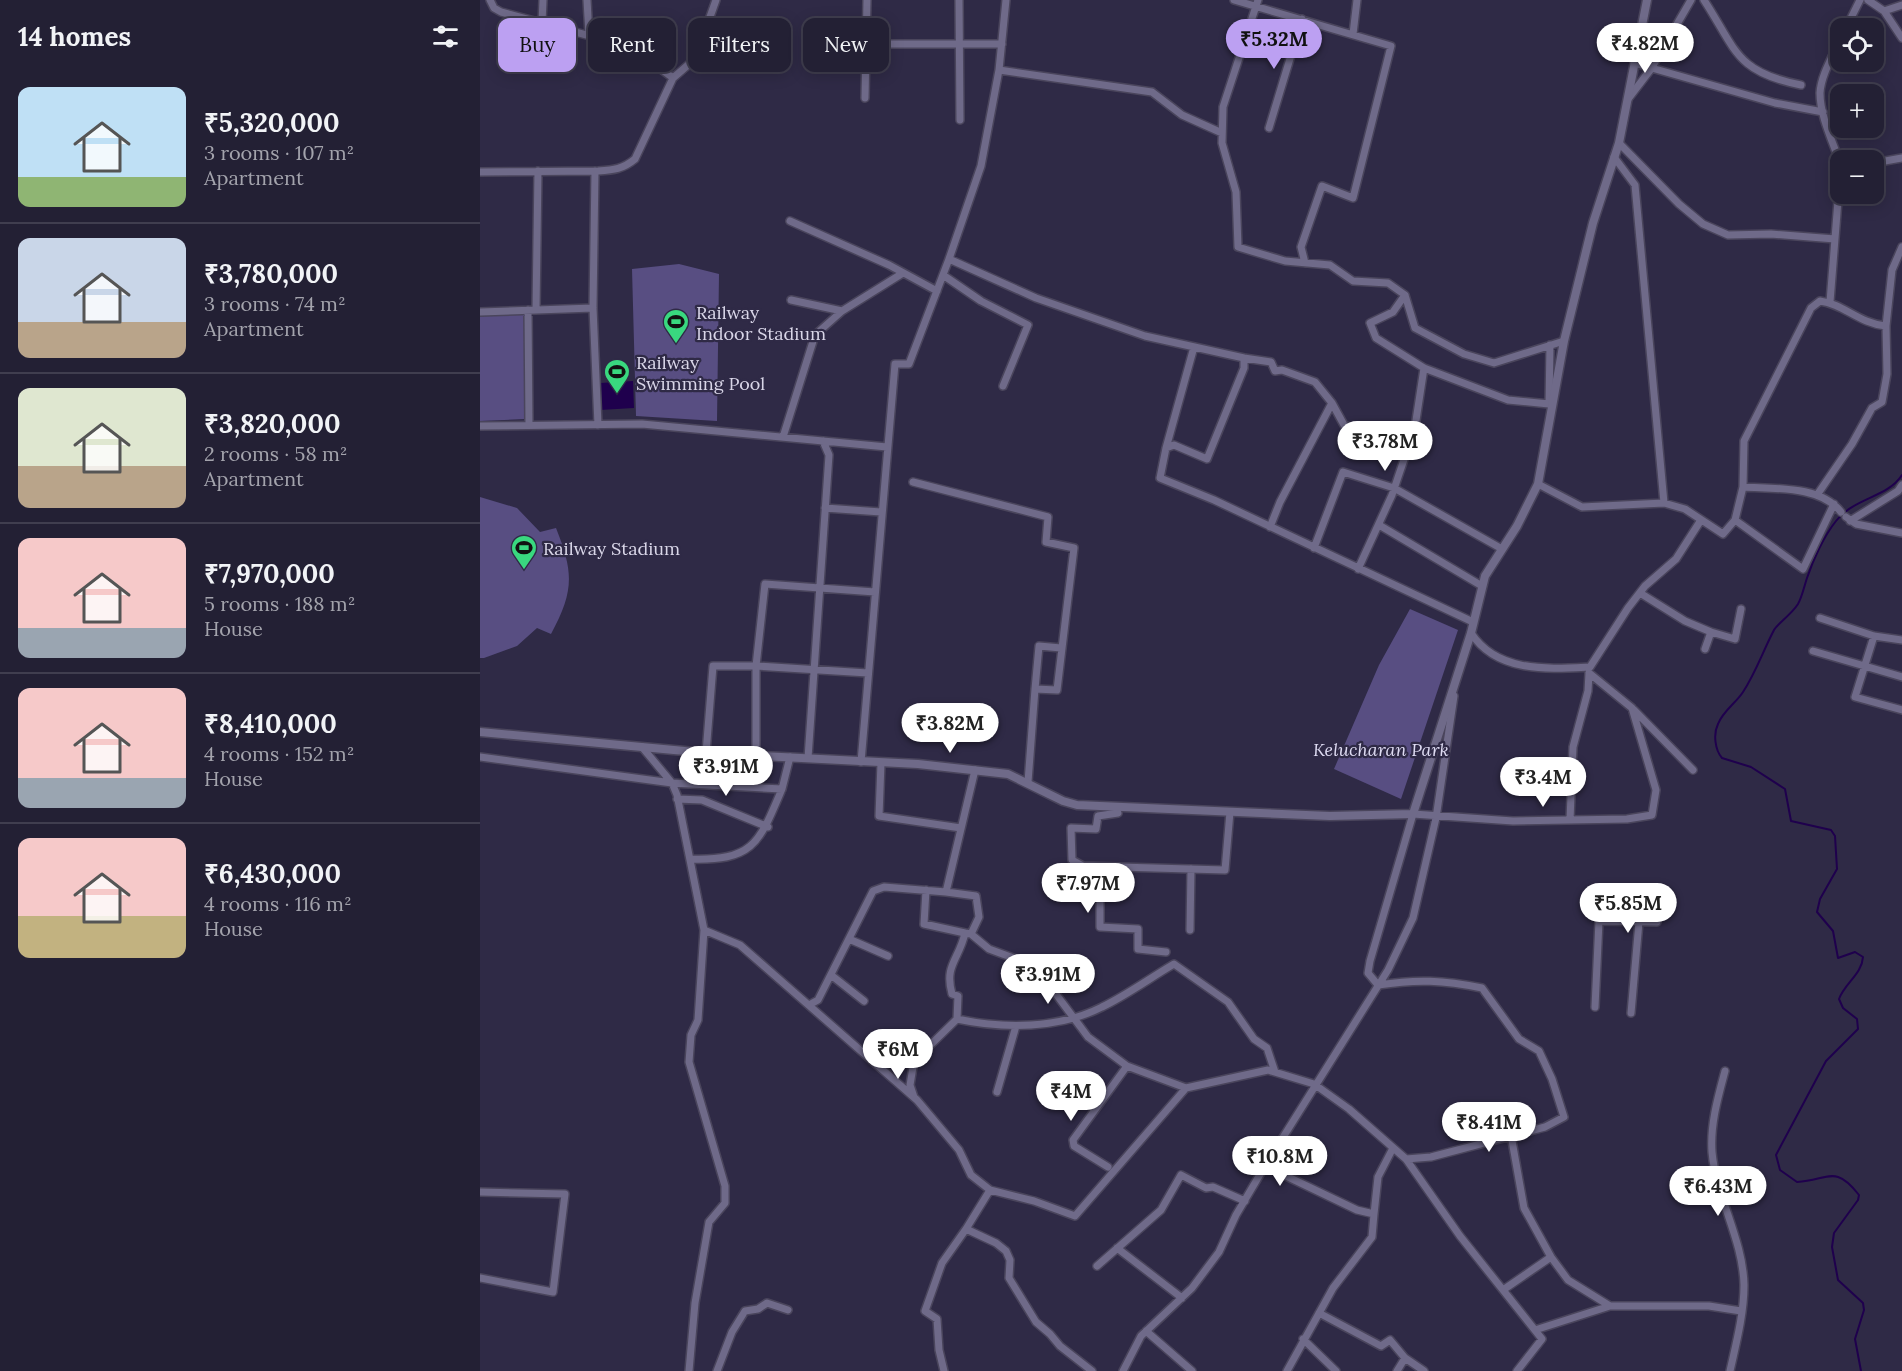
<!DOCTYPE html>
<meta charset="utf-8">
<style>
:root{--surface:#232034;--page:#2b283c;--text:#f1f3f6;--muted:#a3a3ac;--line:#403e4f;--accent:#bca0f2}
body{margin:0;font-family:Lora,serif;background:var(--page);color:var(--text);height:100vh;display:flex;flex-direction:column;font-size:22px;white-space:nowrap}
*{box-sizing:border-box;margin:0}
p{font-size:20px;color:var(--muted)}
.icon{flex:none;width:33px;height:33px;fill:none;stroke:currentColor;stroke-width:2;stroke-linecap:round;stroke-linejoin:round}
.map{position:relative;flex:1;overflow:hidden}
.details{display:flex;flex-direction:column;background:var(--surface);width:480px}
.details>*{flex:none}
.guide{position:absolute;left:18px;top:18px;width:570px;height:54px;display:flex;gap:12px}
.buttons{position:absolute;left:1350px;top:18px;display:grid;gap:12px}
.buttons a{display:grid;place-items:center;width:54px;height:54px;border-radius:12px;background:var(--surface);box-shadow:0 3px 15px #0003,0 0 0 2px var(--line);font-size:30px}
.price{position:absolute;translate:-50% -51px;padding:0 14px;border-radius:21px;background:#fff;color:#222;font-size:20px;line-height:39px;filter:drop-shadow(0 2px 3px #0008)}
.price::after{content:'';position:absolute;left:50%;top:36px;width:18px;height:14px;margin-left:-9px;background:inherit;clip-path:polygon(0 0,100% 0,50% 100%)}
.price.on{background:var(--accent);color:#111}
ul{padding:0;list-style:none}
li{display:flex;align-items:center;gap:18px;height:150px;padding:0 18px}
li+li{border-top:2px solid var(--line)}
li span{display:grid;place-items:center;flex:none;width:168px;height:120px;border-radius:12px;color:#555}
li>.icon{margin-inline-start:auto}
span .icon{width:72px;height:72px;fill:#fffc;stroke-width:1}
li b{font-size:26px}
h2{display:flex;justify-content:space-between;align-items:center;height:72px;padding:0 18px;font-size:26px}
.tag{padding:0 21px;border-radius:12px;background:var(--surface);box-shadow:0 3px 15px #0003,0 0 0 2px var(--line);font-size:21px;line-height:54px}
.tag.on{background:var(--accent);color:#111}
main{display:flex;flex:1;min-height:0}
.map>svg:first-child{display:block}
</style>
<main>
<section class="details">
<h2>14 homes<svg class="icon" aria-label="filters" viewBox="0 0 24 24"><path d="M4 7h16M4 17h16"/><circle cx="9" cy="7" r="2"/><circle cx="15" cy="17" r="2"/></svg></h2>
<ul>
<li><span style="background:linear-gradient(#bfe0f5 75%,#8fb573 0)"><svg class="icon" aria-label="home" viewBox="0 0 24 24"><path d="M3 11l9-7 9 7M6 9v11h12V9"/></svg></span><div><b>₹5,320,000</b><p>3 rooms · 107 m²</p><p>Apartment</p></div></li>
<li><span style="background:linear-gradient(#c9d6e8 70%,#b9a48a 0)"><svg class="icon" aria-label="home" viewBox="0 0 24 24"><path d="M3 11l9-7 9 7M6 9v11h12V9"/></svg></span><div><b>₹3,780,000</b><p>3 rooms · 74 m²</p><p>Apartment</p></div></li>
<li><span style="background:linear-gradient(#dfe7d0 65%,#b9a48a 0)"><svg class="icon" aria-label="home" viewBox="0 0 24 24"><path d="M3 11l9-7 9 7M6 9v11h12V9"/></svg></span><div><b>₹3,820,000</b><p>2 rooms · 58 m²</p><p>Apartment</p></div></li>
<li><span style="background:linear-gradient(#f6c9c9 75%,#9aa5b1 0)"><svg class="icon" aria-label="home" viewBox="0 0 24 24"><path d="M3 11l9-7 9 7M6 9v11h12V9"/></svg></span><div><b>₹7,970,000</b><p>5 rooms · 188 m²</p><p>House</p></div></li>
<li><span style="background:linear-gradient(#f6c9c9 75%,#9aa5b1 0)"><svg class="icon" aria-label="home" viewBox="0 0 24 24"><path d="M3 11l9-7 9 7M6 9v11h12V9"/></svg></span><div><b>₹8,410,000</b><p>4 rooms · 152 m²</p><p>House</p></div></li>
<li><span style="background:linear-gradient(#f6c9c9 65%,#c2b280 0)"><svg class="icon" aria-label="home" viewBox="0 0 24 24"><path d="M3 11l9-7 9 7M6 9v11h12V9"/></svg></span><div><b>₹6,430,000</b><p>4 rooms · 116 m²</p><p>House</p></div></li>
</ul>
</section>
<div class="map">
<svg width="1422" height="1371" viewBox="0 0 1422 1371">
<rect width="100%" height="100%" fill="#2f2a46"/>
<path fill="#584e82" d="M199,264l40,10 -2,147 -81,-5 -4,-147z
M44,314l1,105 -45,2v-106z
M0,497l37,11 23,24 16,-4c18,45 18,63 -5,106l-14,-6 -20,18 -33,12h-4z
M930,609l48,21 -57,169 -67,-30 45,-104z"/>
<path fill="#1f004d" d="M153,381l1,27 -34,2v-27z"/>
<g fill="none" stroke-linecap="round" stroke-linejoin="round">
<path stroke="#1f004d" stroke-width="2" d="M1381,1371l-6,-32 9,-29 -1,-7 -25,-23 -6,-33 2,-14 24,-33 1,-5c-24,-31 -30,-15 -62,-13l-17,-12 -4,-15 50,-94 32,-32 -1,-10 -14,-11 -4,-9c6,-16 23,-25 24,-42l-8,-5 -17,6 -5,-27 -16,-19 3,-13 17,-30 -2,-33 -4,-6 -40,-9 -6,-32 -34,-22 -29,-9c-7,-8 -9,-24 -4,-34 5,-13 18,-21 25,-32 13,-20 20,-41 31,-62 3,-6 17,-15 24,-26 4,-7 6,-17 9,-26 6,-18 17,-42 29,-57 19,-24 51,-23 66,-46"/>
<defs>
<path id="minor" d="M10,0l4,8 7,4 130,35 42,31
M107,0l2,35
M479,0l1,120
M754,0l157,46 -38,152 -31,-12 -21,61 4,16
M778,0l-35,107 -1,36 14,49 2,55 47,14 45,4 23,16 35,2 17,12 10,33 49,26 30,9 70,-22
M1224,0c32,49 31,72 97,85
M1388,0l16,11 18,-6
M1404,11l18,27
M62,23l1,-23
M1366,28l14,-28
M873,34l4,-34
M1360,40c-7,16 -19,35 -20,53 0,23 13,49 20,70
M387,44h135
M1154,63l141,40 48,9
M519,70l7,-70
M385,98l2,-98
M1148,99l23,-30 40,-69
M789,128l33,-109
M742,133l-40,-18 -30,-23 -153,-22 -18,96 -32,93 87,39 109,38 99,22v10l-37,91 -33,-14 -8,3 -6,30 54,22 259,122
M1139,143l60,61 24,20 25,11 43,-1 64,5
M1134,157l21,28 29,318
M1394,163l28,-5
M115,171l-2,137 5,117
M0,172l118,-1c16,-1 25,-2 37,-12l38,-81 22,-19 21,-59
M310,221l99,44 48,26
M463,275l38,26 47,24 -25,61
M925,295l-12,17 -23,11 6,15 48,30 84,32 41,4 1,-59
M311,300l51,11 61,-38
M1350,302l10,-127
M48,310l1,115
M56,310l2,-139
M0,312l113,-4
M1406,326l6,-56 10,-23
M764,358l27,4 4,9 7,-1 33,12 17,21 12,22 63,24
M0,426l162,-2 245,23
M303,437l32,-102 27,-24
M686,448l28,-101
M433,482l135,35 -2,25 28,6 -17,142 -22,-1 -7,93
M1058,484l44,23 82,-4 21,6 38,25 12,-14 8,-33c31,2 77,-2 98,25
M1263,487l1,-46 67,-133 9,-7c24,3 38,22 66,25l1,48 -5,28 -10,6 -20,36 -35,51
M345,508l56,4
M1366,517l10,7 46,9
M1255,520l68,49 31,-65
M1370,521l48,-30 4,-6
M899,525l103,61
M790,527l10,-25 52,-99
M834,548l29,-76 51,16 108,61
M878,569l34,-74 23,-68 9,-59
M1160,593l45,28 26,11 -6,17
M1340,618l54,18 28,4
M1231,632l24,7 6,-30
M991,633c26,40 77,36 119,34l38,-59 17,-22 31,-27 25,-39
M1394,636l-19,61 47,13
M1333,651l89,26
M555,689l4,-43 22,2
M1154,710l59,60
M162,747l30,36 5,12 27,135 36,15 177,155 42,50 12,25 19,15 44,11 41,15 111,-128 82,-18 46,14 35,25 57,50 54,77 82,103 -25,32
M226,753l7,-87h43l112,7
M276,754v-88l9,-82 110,8
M0,757l192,26 110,6 8,-32
M328,758l21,-303 -6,-14
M381,762l34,-398h14l40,-105
M401,763l-2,53 82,12
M197,799l25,1 66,27
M638,813l-20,3 -2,13 -25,-1 1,32 11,6 142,4 5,-58
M1090,820l3,-73 15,-56 1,-18
M210,859c64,2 69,-16 92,-70
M603,866v31l17,1v29l38,2v20l28,3
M446,890l-2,34 41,9
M466,892l30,4 3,21 -8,17 18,15 46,17 53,71 39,29 59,22
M710,930l1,-61
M491,934l-6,-1c-6,27 -21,32 -13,61l6,2 -1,23c47,10 102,10 145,-12 25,-12 48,-29 72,-43l54,38 26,37 13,9 8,24
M369,939l39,17
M351,975l33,26
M898,985l-10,-12 2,-12 43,-147 100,7 114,-2 25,-4 4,-25 -24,-82 -43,-35
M898,985c39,-6 65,-5 104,3l37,51 20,12 13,28 12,38 -19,10 -114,30 -25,2
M329,1005l9,-5 55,-109 11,-4 62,5 29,-122
M1115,1007l4,-86 58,1
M1151,1013l8,-91
M387,1056l47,5 43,-42
M434,1061l-4,24 4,12
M1245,1071c-7,26 -15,54 -13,81 4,45 31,87 32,133 0,29 -8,59 -14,86
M517,1092l19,-66
M1031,1135l13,73 27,49 17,23 42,26h99l32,5
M628,1167l-34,-21 -1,-6 54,-74
M0,1192l85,2 -12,98 -73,-14
M894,1214l4,-37 15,-29
M486,1229l24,-39
M637,1248l65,50
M617,1266l64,-56 20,-35 25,13 7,-1 32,14
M1023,1290l48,-33
M839,1313l62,33 9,-6 15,18
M1055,1330l75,-24
M666,1331l46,40
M823,1339l33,32
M209,1371l6,-68 14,-81 16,-19v-17l-36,-124 2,-27 7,-15 6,-90
M237,1371l15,-39 13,-21 13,-2 9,-6 21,7
M464,1371l-5,-21 -2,-31 -12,-8 17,-48 24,-34 30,14 10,8 4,9 -1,18 27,44 14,12 10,12 32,25
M643,1371l18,-35 51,-48 27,-36 17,-37 29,-49
M807,1371l46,-83 39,-51 2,-23 -17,-4 -92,-44 123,-196 25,-52 23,-100 18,-122
M917,1371l8,-13 19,13"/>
<path id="tertiary" d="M0,732l226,21 212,11 90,10 55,27 14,4 253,11 83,-2 58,-181 14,-57 32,-50 21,-42 26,-143 29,-118 26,-80 28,-143"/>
</defs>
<use href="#minor" stroke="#4a455c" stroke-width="10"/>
<use href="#tertiary" stroke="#4a455c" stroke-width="11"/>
<use href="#minor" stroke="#6f6a89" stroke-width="7"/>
<use href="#tertiary" stroke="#6f6a89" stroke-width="8"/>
</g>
<defs>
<symbol id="stadium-pin" viewBox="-11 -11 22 30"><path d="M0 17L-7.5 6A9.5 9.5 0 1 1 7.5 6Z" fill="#39d87f" stroke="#2f2a46"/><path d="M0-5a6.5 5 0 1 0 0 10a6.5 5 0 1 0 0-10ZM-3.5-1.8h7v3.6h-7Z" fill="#111"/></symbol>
</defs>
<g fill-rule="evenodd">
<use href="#stadium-pin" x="181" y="307" width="30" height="40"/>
<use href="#stadium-pin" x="122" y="357" width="30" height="40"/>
<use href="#stadium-pin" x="29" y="533" width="30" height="40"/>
</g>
<g text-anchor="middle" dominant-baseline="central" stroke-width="4.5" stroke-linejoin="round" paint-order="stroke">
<g font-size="18" fill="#d9d6e8" stroke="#2f2a46" text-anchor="start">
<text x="216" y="312">Railway<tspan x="216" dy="21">Indoor Stadium</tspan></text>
<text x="156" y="362">Railway<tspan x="156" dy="21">Swimming Pool</tspan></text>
<text x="63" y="548">Railway Stadium</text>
</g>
<g font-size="18" font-style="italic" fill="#dedbf2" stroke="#2f2a46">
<text x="901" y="749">Kelucharan Park</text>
</g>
</g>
</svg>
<div class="buttons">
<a><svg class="icon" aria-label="locate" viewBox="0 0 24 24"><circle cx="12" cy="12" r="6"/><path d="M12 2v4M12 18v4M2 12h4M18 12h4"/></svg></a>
<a>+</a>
<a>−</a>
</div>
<b class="price on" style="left:794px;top:70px">₹5.32M</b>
<b class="price" style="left:1165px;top:74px">₹4.82M</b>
<b class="price" style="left:905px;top:472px">₹3.78M</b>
<b class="price" style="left:470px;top:754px">₹3.82M</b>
<b class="price" style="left:246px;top:797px">₹3.91M</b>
<b class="price" style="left:1063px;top:808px">₹3.4M</b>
<b class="price" style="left:608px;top:914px">₹7.97M</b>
<b class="price" style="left:1148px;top:934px">₹5.85M</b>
<b class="price" style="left:568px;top:1005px">₹3.91M</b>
<b class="price" style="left:418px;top:1080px">₹6M</b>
<b class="price" style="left:591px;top:1122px">₹4M</b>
<b class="price" style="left:1009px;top:1153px">₹8.41M</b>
<b class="price" style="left:800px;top:1187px">₹10.8M</b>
<b class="price" style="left:1238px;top:1217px">₹6.43M</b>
<div class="guide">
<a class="tag on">Buy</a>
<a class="tag">Rent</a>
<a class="tag">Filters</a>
<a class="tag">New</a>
</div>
</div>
</main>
